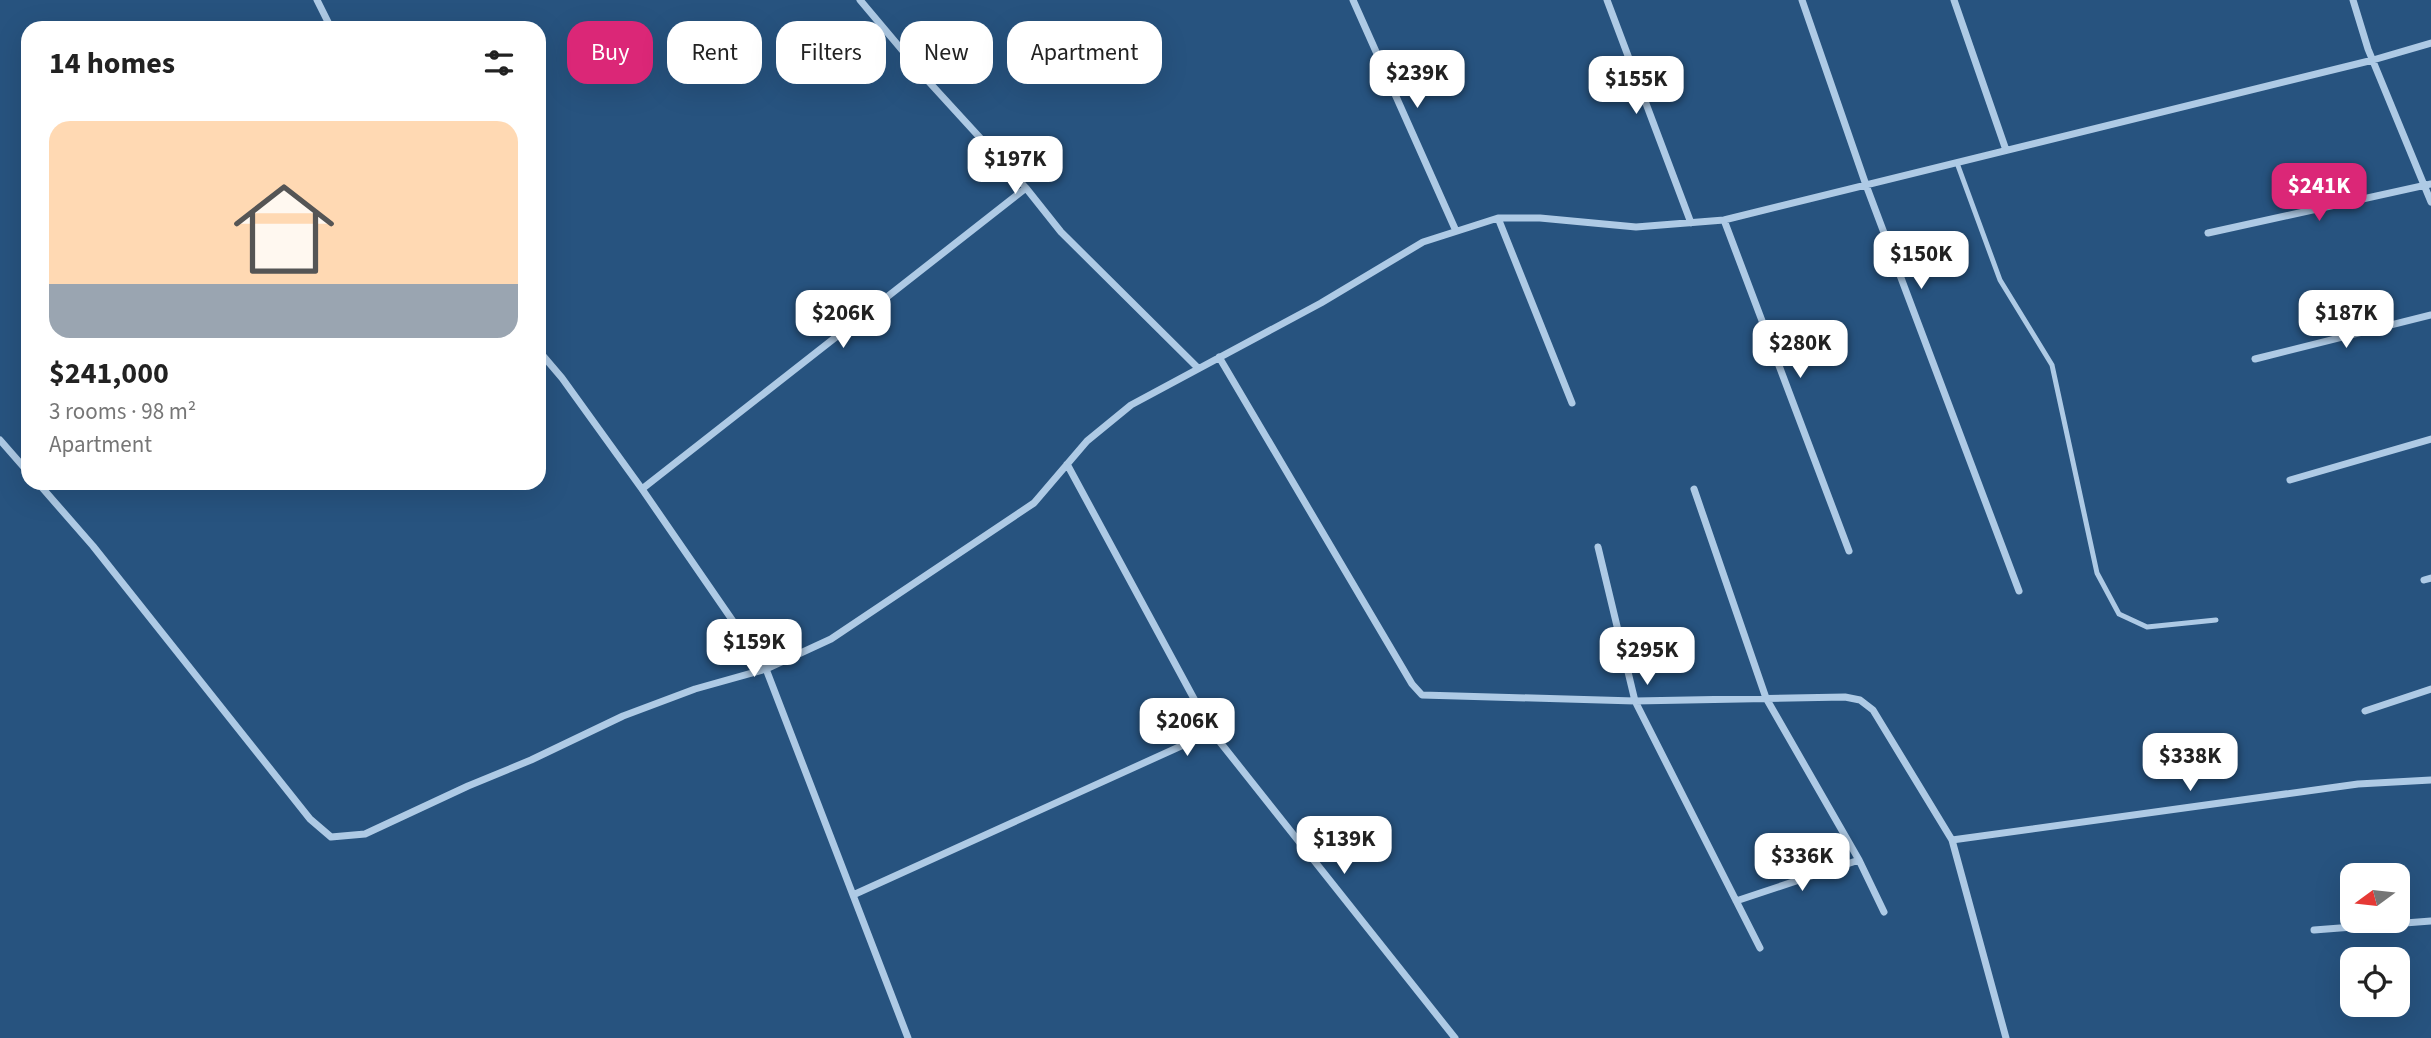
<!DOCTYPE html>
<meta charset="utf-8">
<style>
:root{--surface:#fff;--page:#f6f6f6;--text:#222;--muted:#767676;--line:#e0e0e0;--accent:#db2777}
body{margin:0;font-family:"Source Sans 3",sans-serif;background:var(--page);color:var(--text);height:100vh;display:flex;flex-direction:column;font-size:26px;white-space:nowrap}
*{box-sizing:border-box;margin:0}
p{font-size:23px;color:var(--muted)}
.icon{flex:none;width:38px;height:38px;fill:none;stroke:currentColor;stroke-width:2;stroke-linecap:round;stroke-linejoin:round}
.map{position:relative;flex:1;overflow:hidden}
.sheet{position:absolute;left:21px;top:21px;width:525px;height:469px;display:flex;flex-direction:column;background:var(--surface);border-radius:21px;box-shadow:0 7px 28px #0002}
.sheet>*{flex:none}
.top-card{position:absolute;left:567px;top:21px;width:665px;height:63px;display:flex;gap:14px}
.needle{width:46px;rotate:255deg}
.fabs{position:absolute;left:2340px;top:863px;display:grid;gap:14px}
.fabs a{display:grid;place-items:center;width:70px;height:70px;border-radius:14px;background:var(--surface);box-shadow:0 7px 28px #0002;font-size:35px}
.price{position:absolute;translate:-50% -60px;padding:0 16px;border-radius:14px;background:#fff;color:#222;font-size:23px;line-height:46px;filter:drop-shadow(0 2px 4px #0008)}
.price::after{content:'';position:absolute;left:50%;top:42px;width:21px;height:16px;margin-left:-10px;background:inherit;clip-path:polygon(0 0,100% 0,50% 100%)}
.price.active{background:var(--accent);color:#fff}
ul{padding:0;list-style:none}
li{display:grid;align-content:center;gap:14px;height:371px;padding:0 28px}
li+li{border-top:2px solid var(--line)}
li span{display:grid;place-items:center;height:217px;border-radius:21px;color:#555}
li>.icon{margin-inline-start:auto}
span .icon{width:126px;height:126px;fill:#fffc;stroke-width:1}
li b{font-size:30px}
h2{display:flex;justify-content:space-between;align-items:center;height:84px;padding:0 28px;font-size:30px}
.chip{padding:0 24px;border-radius:21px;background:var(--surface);box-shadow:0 7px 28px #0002;font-size:24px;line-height:63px}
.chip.active{background:var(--accent);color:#fff}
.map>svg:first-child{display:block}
</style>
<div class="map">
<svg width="2431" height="1038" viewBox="0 0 2431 1038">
<rect width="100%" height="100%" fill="#27537f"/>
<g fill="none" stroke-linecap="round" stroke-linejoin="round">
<path stroke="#aecae5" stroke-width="5" d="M1957,163l43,117 52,85 45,208 22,41 28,13 69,-7"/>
<path stroke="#aecae5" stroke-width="7" d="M317,0l14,28
M860,0l69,82 97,106 35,44 137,136
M1353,0l103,231
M1607,0l84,223
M1802,0l64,185 153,406
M1954,0l52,150
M2353,0l15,49 63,153
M1498,218l74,185
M1724,220l125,331
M2208,233l223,-49
M539,351l23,27 80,111 124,180 142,369
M1219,357l193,327 10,11 213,6 210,-4 15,3 13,10 79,130 54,198
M2255,359l176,-44
M0,440l28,32
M2290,480l141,-41
M38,483l55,63 217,273 21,18 34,-3 103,-48 63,-26 92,-44 72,-27 71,-20 65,-30 203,-136 53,-62 44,-36 190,-102 102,-61 75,-24h42l96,9 88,-7 649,-160 58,-17
M642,489l384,-301
M1694,489l72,209 93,162 25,52
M1598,547l37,154 125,247
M2424,580l7,-2
M2365,711l66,-22
M1212,732l243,306
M1952,840l406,-56 73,-4
M853,895l359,-163 -145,-268
M1736,901l123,-41
M2314,930l117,-9"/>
</g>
</svg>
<div class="fabs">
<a><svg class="needle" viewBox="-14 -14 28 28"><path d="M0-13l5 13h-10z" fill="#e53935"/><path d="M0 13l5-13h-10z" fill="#767676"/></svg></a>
<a><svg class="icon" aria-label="locate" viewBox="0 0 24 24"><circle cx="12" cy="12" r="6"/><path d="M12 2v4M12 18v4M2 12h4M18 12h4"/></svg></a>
</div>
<b class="price" style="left:1417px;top:110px">$239K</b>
<b class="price" style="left:1636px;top:116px">$155K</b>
<b class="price" style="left:1015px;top:196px">$197K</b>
<b class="price active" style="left:2319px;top:223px">$241K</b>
<b class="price" style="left:1921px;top:291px">$150K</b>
<b class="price" style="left:843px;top:350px">$206K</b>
<b class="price" style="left:2346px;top:350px">$187K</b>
<b class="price" style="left:1800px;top:380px">$280K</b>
<b class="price" style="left:754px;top:679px">$159K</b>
<b class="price" style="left:1647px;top:687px">$295K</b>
<b class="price" style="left:1187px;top:758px">$206K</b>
<b class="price" style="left:2190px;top:793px">$338K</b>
<b class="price" style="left:1344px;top:876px">$139K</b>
<b class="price" style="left:1802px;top:893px">$336K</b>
<div class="top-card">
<a class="chip active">Buy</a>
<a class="chip">Rent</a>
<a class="chip">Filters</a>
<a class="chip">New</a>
<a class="chip">Apartment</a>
</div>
<section class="sheet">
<h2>14 homes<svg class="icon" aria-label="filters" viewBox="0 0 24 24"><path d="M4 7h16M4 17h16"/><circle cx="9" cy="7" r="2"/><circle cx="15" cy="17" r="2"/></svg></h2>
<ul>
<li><span style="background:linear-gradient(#ffd9b3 75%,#9aa5b1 0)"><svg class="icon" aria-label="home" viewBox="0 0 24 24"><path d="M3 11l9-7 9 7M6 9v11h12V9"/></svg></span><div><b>$241,000</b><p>3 rooms · 98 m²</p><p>Apartment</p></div></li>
</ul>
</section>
</div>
